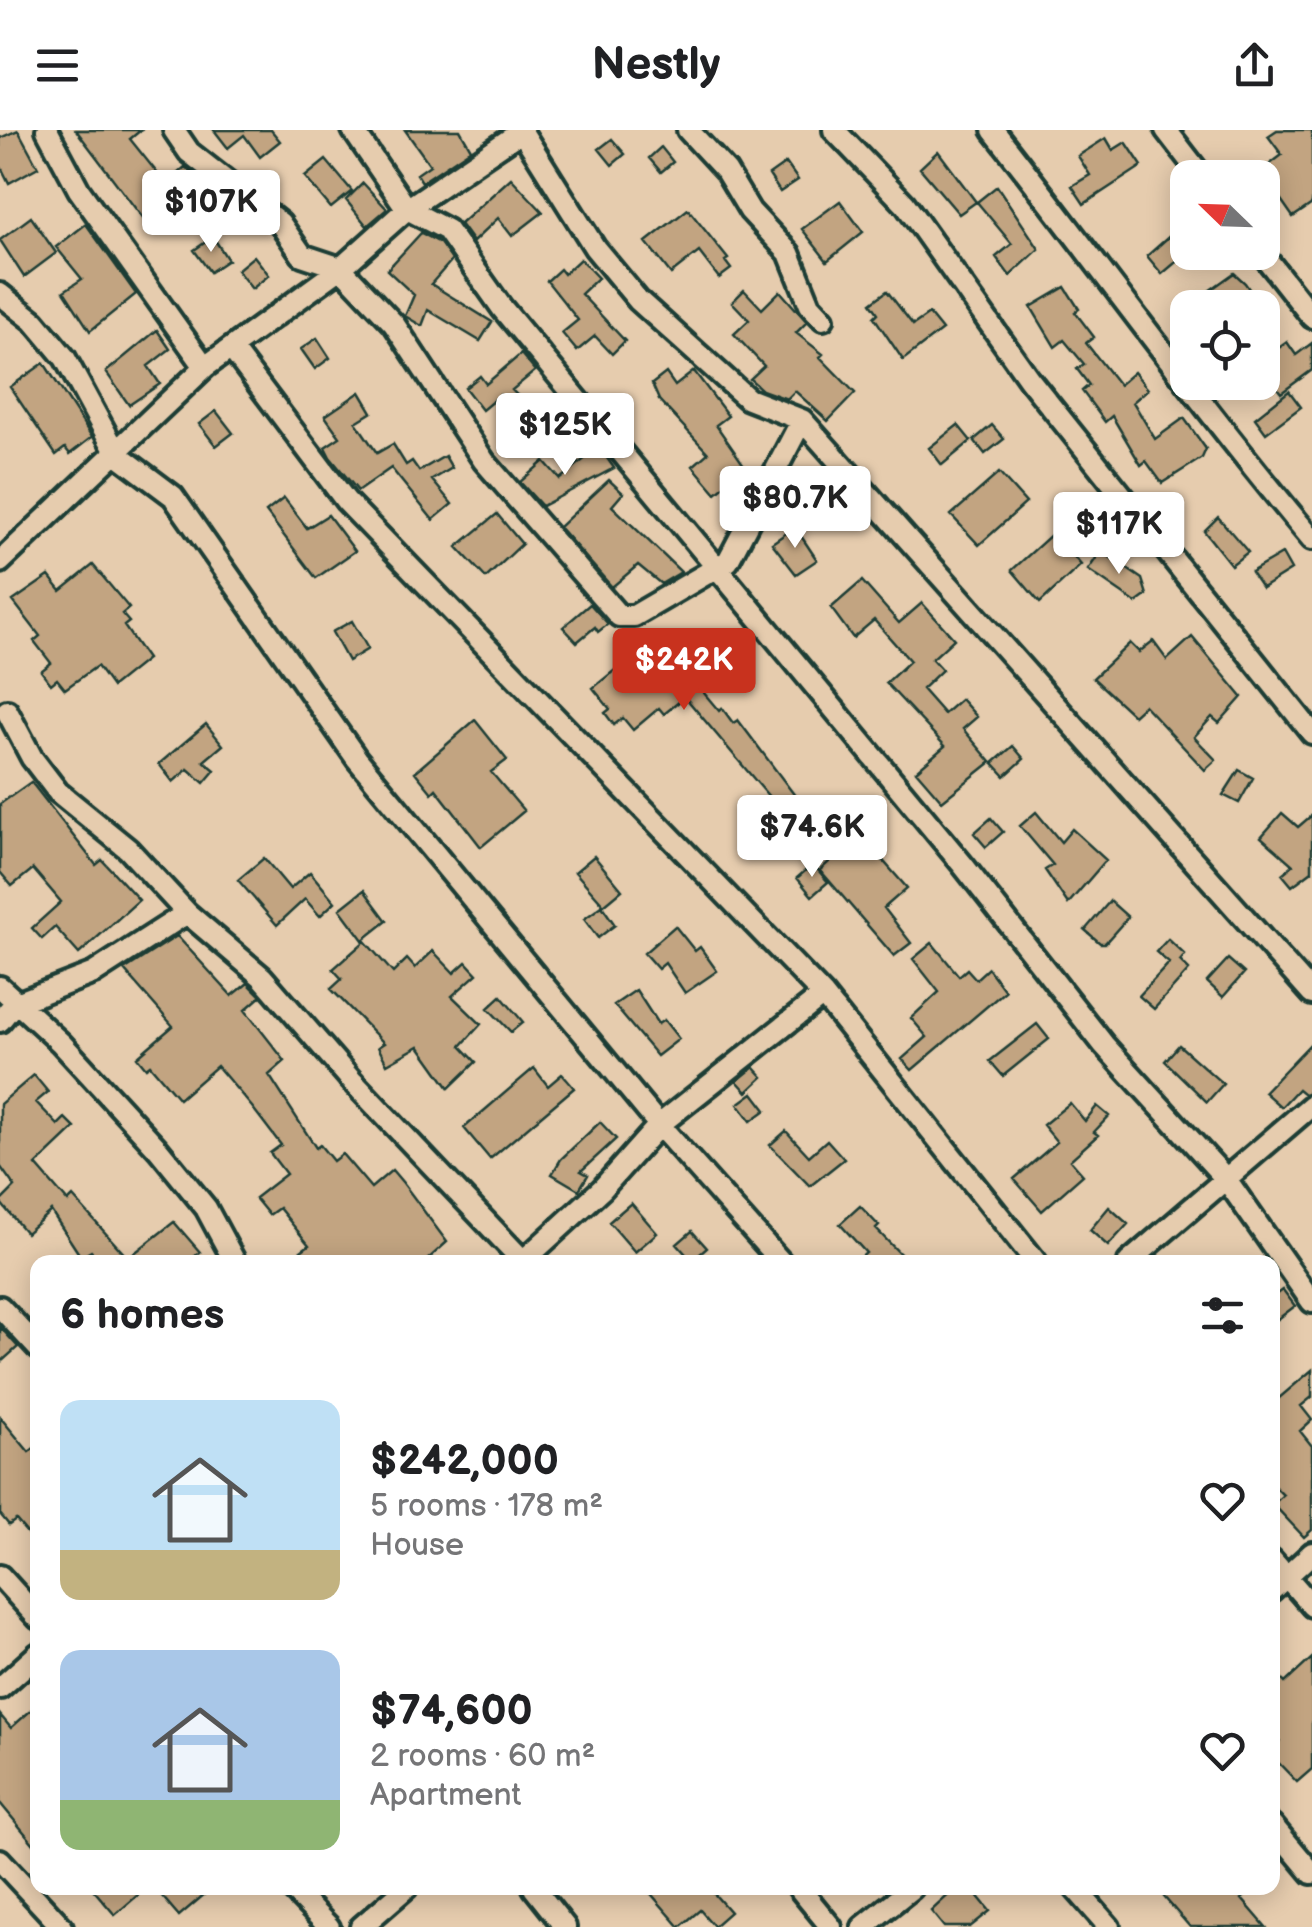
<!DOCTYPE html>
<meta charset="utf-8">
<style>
:root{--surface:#fff;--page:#f6f6f6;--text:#202124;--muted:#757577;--accent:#c8321e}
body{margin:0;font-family:"Balsamiq Sans",sans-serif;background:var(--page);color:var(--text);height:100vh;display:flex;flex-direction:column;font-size:38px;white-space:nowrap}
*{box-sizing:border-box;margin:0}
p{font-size:32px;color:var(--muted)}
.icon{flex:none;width:55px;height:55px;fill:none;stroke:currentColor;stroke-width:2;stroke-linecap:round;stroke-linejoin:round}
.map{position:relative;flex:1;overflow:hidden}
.drawer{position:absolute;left:30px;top:1125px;width:1250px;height:640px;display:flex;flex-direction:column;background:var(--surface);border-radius:20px;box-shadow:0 5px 25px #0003}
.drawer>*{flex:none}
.needle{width:65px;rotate:293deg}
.tools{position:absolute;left:1170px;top:30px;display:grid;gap:20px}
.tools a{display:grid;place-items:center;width:110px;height:110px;border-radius:20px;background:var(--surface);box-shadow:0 5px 25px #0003;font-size:50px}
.price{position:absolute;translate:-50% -85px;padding:0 22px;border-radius:10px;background:#fff;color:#222;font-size:32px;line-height:65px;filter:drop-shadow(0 2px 5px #0008)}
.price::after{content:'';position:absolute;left:50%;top:60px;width:30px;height:22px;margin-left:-15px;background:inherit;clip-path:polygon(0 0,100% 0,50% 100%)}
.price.on{background:var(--accent);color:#fff}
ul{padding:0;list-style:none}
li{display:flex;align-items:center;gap:30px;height:250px;padding:0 30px}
li span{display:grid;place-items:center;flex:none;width:280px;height:200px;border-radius:20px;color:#555}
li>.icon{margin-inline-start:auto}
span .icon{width:120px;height:120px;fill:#fffc;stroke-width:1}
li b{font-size:42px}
h2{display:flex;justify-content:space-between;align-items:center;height:120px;padding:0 30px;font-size:42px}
header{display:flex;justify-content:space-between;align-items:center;height:130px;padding:0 30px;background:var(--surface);font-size:45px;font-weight:600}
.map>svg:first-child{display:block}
</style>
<header><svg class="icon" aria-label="menu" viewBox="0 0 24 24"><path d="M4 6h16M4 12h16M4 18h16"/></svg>Nestly<svg class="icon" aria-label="share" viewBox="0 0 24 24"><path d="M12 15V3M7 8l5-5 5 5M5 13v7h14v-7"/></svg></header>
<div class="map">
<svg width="1312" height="1797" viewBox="0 0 1312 1797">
<rect width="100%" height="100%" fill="#e6ccae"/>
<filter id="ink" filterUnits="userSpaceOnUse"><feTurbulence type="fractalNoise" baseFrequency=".01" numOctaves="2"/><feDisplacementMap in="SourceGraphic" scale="20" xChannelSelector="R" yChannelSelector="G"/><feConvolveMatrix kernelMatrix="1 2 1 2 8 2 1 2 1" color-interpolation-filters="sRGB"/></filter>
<g filter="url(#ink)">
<path fill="#c2a481" stroke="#1f3d34" stroke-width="2.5" d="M18,0l20,37 -29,16 -9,-18v-27z
M76,0h65l-11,9 36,45 19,-17 20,16 -54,46z
M214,0h57l9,11 -20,16 -16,-22 -16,13z
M405,0h55l11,19 -49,33 -5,-8 13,-9z
M1277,0h35v74l-19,13 -32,-46 21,-16 -14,-19z
M1106,8l7,12 13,-8 16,24 -58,38 -12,-18 18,-11 -12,-19z
M612,9l13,15 -13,11 -13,-16z
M661,17l12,15 -12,10 -12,-14z
M938,21l38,51 -17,12 -39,-46z
M326,30l26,31 -21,17 -26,-31z
M786,33l12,17 -18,12 -11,-17z
M511,48l32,34 -31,24 -14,-18 -25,24 -13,-18z
M363,53l24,26 -20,17 -21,-26z
M997,56l42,63 -29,27 -14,-19 16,-13 -35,-42z
M228,70l22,17 -10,8 -6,-7 -25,17 -9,-12z
M840,71l23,31 -36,29 -25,-32z
M688,79l40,50 -3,2 6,8 -12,9 -20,-26 -28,22 -25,-32z
M31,87l25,36 -32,24 -24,-37z
M86,94l50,70 -46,37 -26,-40 18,-12 -26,-32z
M1174,102l14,20 -26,22 -15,-18z
M421,103l19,10 12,17 -21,24 61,38 -12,19 -52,-31 -6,16 -17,-10 9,-21 -27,-25z
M213,107l15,23 -18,12 -16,-22z
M254,126l15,19 -17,14 -15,-19z
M580,129l18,19 -17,16 44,47 -13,13 -17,-18 -18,15 -15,-18 16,-13 -31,-39 13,-12 4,5z
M1234,143l11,10 17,25h-45l-11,-15z
M1065,157l14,22 -4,3 19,25 -8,6 33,42 15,-13 14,17 -15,13 22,37 29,-21 22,31 -4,9 -40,25 -16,-22 -5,4 -29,-49 -7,6 -23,-31 7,-6 -12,-16 7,-5 -20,-24 -9,7 -24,-40z
M744,160l18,19 18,-18 27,31 -11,11 27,21 -3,3 35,36 -27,28 -33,-30 -8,8 -25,-9 -12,-11 14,-13 -30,-32 15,-14 -17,-18z
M887,161l26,34 16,-11 13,16 -39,30 -29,-43 4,-4 -7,-10z
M157,200l13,19 -22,17 12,18 -31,21 -23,-33z
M317,208l13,20 -15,11 -14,-20z
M1287,212l9,13 16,-12v27l-31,23 -19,-25v-8z
M521,224l14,17 -23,19 39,40 -16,16 -21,-21 7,-7 -21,-23 -18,15 -17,-22 15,-12 6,8z
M44,233l48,74 -22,17 -5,-6 -9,7 -46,-68z
M694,241l34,45 -12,9 30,43 -30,25 -23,-27 15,-13 -49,-53 -7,-16 14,-11 9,13z
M1289,261l12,16 -35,26 -11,-15z
M360,262l12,20 -16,10 21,31 16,-9 13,21 6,-4 7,10 26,-15 7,12 -20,12 20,24 -19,16 -42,-52 -33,23 -28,-34 -5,-10 15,-10 -15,-21z
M216,281l17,22 -17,13 -17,-22z
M958,295l13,16 -29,24 -13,-17z
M992,295l12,14 -19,15 -11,-14z
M599,317l15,21 -72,38 -22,-24 24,-21 16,18z
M999,343l27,30 -47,42 -28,-30z
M609,350l14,13 -11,13 69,66 -20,12 -23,-19 -26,22 -53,-60z
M284,368l23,30 21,-13 27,36 -39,27 -50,-66z
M497,384l25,30 -36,34 -29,-31z
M1218,387l30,35 -17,13 -27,-34z
M795,397l22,33 -21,14 -24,-31z
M1053,403l28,32 -41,38 -28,-33z
M1101,421l41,28 5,16 -11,8 -48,-33z
M1282,424l9,16 -29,18 -11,-16z
M93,435l36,43 -7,6 7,8 -5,4 23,33 -35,28 -15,-21 -32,23 -8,-10 -6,5 -10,-13 10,-8 -17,-22 6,-5 -27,-35 36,-25 12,15z
M862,451l37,42 23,-20 32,36 -22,20 10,11 -20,19 22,25 17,-15 16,18 -14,12 28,33 -49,39 -26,-30 29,-25 -59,-63 24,-22 -36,-41 -21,18 -22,-30z
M590,474l18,20 -10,8 -3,-5 -18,15 -14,-15z
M352,491l16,28 -20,12 -16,-29z
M1192,507l50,60 -23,26 -7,-6 -18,20 22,23 -11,10 -61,-65 -11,10 -40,-37 37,-35 9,9 14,-11 14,19z
M668,520l51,61 3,-3 11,15 5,-3 58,77 -15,14 -96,-114 -21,17 -5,-6 -26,22 -10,-12 -9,7 -9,-12 5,-4 -17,-21 38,-31 3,4 12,-9 8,10z
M475,590l32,40 -16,12 33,39 -43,36 -45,-58 -4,4 -17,-21z
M206,594l17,21 -19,16 11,9 -11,13 -16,-14 -15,13 -14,-18z
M1013,616l11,13 -19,17 -12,-13z
M1239,640l14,8 -14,25 -16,-8z
M31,652l65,83 6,-5 37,40 -60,54 -24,-27 -13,12 -10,-11 29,-26 -28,-33 -21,17 -12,-14v-68z
M1036,682l25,30 11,-13 34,31 -38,44 -23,-34 8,-5 -33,-39z
M1282,683l16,14 14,-12v56l-20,15 -10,-12 11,-9 -32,-28z
M991,688l12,14 -17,15 -12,-14z
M872,710l11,12 -4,4 28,32 -23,20 27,35 -17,13 -74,-86 30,-27 8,9z
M594,726l28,34 -18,15 -29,-33z
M264,728l26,31 20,-17 25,30 -15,14 -15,-17 -28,26 -39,-45z
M813,734l15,18 -16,14 -15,-18z
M364,760l23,31 -24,19 -23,-31z
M1110,771l18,16 -23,26h-5l-15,-13z
M602,776l13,19 -17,13 -14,-19z
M675,796l20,25 5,-4 17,24 -32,22 -20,-30 -7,6 -14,-16z
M177,806l55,60 16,-13 13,13 -16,14 40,51 -16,14 47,73 4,-3 13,16 9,-7 29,34 21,-18 11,13 44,59 -22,20h-114l-10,-11 8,-6 -30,-37 -10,7 -14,-17 31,-24 -16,-21 11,-8 -29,-38 -35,-41 -38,33 -29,-34 -4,3 -9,-11 36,-31 -49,-56z
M1168,809l17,16 -5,6 9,9 -35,39 -15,-13 30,-33 -13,-11z
M365,811l28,32 14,-14 8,9 18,-17 21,22 12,-11 11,12 -25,22 29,28 -20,22 15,16 -27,26 -30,-42 -32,18 -9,-17 6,-4 -53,-54 11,-10 -9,-10z
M932,813l27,33 8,-7 9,10 12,-11 17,23 -93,79 -10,-11 25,-22 -16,-19 28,-26 -26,-33z
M1228,829l16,14 -21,24 -16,-15z
M636,860l22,34 6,-4 15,19 -22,17 -43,-51z
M501,866l22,26 -12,10 -23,-24z
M1037,894l12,15 -46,37 -13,-15z
M1312,912v50l-8,2 -6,-5 -17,18 -17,-15z
M1179,915l44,39 -16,18 -42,-41z
M754,937l9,10 -16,15 -10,-11z
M534,938l14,18 14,-12 12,14 -84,71 -26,-31z
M34,945l14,17 -12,10 22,23 7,-7 10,10 -39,37 32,37 5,-5 55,61 46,-36 26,30 -12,10h-87l-10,-11 -10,6 -30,-46 -25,22 -26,-31 15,-15 -15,-21v-62z
M753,963l13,17 -15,11 -13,-17z
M1070,973l15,18 12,-15 12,10 -15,16 4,3 -28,25 13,15 -41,36 -28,-32 43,-37 -14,-17z
M600,992l16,17 -35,32 7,4 -9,15 -27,-16 9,-15z
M786,1001l23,25 18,-16 17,19 -34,27 -40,-41z
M631,1073l26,30 -22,19 -26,-30z
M860,1076l19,20 -3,3 32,33h-52l10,-9 -26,-29z
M1109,1077l19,17 -20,22 -18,-16z
M692,1101l15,17 -15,13 -15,-17z
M1283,1160l12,16 -17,13 -6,-7v-14z
M0,1197l18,20 -18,16z
M1312,1240v27l-11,9 11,14 -12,11 12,15v84l-8,7 -31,-33 10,-9 -11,-11v-80z
M0,1287l29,35 9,-7v101l-22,-26 -7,5 -9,-11z
M1312,1528v111l-15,13 -25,-26v-8l8,-7 -8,-8v-64l13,14z
M38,1574v145l-38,-46v-88l11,13z
M92,1758h54l-31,27z
M155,1758h57l-33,28z
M646,1758h63l21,24 -16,14 -14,-16 -20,17z
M956,1758h15l19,23 -20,16h-26l-13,-16z
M1175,1758h64l7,7 -4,4 24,28h-76l-26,-30z"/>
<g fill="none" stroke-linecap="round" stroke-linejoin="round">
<defs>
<path id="street" d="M47,0l32,60 126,177
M174,0l15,22 91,71 22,32 39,13 53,56 90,137 135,155h15l94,-55 74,-141
M353,0l54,79 40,21 55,78 461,557 141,180 122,134 86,123
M521,0l74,118 43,52 110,99 54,21 510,574
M688,0l38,41 24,40 39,42 21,52 13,14
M834,0l71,74 124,175 283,354
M993,0c107,136 208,277 319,409
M1166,0l37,48
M1261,122l51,65
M0,164l34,27 31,37 52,96 56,42 184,263 302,366 122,137
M231,218l115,153 477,494 213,267
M0,432l205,-195 136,-99 66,-59 116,-79
M7,581l25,47 26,34 70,57 59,64 75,64 91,105 171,180
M0,857l61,56 97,106 48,59 29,54
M0,891l14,-17 80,-31 93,-60
M522,1132l80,-73 57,-64 164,-130
M1129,1132l183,-157
M0,1177l38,41
M1272,1430l40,46
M0,1446l38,42
M1272,1460l40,-37
M0,1558l38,-34
M1272,1695l40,48
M0,1730l62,67
M291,1758l38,39
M534,1758l31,39
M799,1758l32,39
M1075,1758l34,39
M361,1797l45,-39
M863,1797l49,-39"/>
</defs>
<use href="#street" stroke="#1f3d34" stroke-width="28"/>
<use href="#street" stroke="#e6ccae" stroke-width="20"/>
</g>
</g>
</svg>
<div class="tools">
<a><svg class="needle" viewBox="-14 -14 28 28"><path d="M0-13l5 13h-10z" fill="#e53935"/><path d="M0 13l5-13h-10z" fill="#757577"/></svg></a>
<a><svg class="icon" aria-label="locate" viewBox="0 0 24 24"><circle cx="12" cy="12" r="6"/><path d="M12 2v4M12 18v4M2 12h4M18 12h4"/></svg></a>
</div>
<b class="price" style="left:211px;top:125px">$107K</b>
<b class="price" style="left:565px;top:348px">$125K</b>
<b class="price" style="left:795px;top:421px">$80.7K</b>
<b class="price" style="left:1119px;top:447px">$117K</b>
<b class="price on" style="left:684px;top:583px">$242K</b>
<b class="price" style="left:812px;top:750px">$74.6K</b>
<section class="drawer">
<h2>6 homes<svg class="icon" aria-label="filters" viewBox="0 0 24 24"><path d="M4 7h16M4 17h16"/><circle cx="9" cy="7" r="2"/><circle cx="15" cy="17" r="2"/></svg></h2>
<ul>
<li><span style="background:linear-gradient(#bfe0f5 75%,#c2b280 0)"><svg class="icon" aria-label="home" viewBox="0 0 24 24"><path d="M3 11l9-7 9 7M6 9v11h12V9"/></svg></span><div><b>$242,000</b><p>5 rooms · 178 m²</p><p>House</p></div><svg class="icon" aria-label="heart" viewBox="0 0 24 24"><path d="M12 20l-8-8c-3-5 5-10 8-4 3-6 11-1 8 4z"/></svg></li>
<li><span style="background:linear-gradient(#a9c7e8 75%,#8fb573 0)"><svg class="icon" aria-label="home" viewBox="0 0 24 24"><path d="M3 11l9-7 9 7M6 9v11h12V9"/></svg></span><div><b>$74,600</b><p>2 rooms · 60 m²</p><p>Apartment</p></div><svg class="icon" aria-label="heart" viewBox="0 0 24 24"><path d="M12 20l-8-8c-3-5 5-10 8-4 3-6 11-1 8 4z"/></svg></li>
</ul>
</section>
</div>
